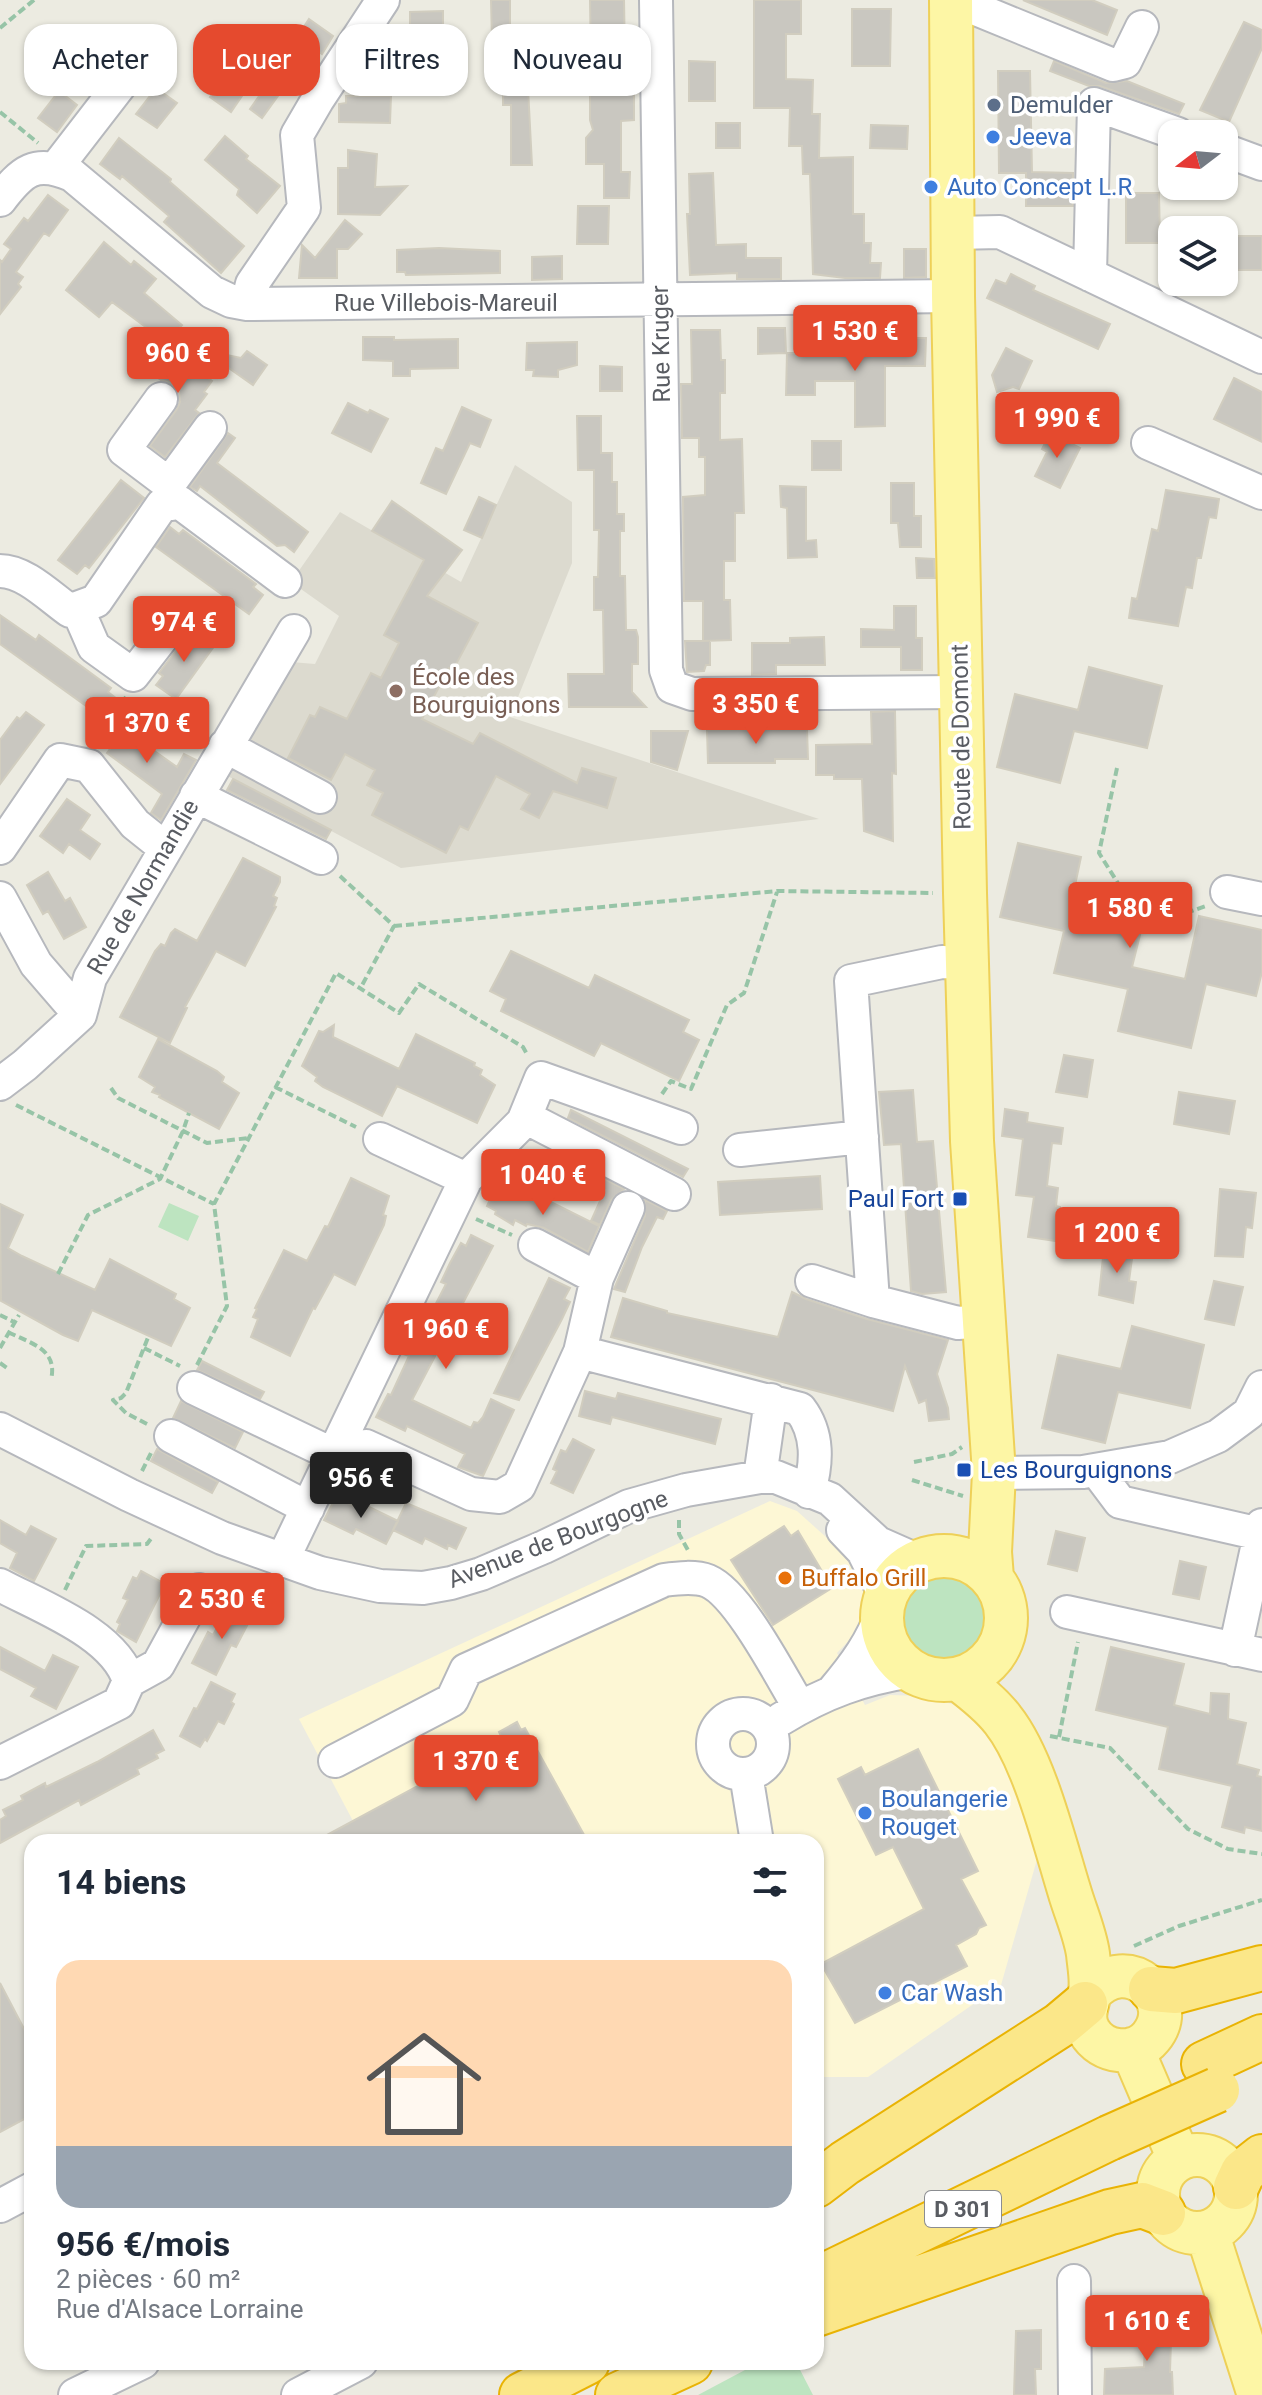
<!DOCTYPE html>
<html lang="fr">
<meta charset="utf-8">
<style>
:root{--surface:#fff;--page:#f6f6f7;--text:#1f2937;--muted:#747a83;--accent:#e54a2e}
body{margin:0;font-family:Roboto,sans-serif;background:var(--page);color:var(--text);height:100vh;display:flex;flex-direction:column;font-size:30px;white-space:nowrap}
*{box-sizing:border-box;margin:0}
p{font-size:26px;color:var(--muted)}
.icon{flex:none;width:44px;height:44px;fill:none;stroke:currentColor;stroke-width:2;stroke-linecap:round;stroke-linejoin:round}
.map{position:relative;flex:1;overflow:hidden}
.panel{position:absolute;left:24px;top:1834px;width:800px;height:536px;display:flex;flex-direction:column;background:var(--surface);border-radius:24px;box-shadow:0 2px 6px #0004}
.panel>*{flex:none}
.top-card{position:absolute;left:24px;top:24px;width:800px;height:72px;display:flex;gap:16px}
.needle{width:52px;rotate:254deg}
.buttons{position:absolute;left:1158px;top:120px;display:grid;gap:16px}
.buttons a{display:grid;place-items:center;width:80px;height:80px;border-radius:16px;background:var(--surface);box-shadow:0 2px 6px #0004;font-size:40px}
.price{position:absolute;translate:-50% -68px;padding:0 18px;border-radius:8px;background:var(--accent);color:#fff;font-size:26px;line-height:52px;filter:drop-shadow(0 2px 4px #0008)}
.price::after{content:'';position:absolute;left:50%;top:48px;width:24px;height:18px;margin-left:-12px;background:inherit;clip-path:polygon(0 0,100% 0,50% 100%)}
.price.current{background:#222;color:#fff}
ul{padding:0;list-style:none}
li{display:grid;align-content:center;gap:16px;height:424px;padding:0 32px}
li span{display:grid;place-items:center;height:248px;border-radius:24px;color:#555}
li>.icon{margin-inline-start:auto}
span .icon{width:144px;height:144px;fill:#fffc;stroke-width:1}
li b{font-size:34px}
h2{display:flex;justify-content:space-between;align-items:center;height:96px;padding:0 32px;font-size:34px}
.chip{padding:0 28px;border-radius:24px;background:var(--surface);box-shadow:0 2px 6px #0004;font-size:28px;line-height:72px}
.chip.current{background:var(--accent);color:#fff}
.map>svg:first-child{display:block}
</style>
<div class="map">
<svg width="1262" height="2395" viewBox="0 0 1262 2395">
<rect width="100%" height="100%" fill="#ecebe1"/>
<path fill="#fdf7d5" d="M770,1501l27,10 59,53 12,28v12l-12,29 -19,20 28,52 25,-10 32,1 37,10 36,29 45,114 -39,136 -133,92h-52v-235h-502l39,-21 -54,-102z"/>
<path fill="#dcdacf" d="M515,465l57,37v61l-62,154 309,102 -418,49 -181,-96 71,-110 24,2 24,-48 -48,-34 49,-70 121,70z"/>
<path fill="#bde4c0" d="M169,1203l30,13 -11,25 -30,-14z
M895 1619a50 50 0 1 1 100 0a50 50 0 1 1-100 0Z
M760,2362h36l17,33h-115z"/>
<path fill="#c9c7c0" stroke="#d1cdbf" stroke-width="2" d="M491,0h19v29l45,-1v29l-45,4v-21l-18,1z
M590,0h34l1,57 -34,3z
M754,0h47v34h-15v45l27,1 -1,34h8l-1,44 34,-1v57h11v29h7l-1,20h11l-1,15h-35l-32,-4 -3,-100h-7l-1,-28h-13l1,-38h-36z
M1023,0h69l25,10 -10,25z
M852,9h39l-1,57h-38z
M443,11v33h-33v-32z
M309,19l24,17 -11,18 -6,-4 -20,31 -5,-3 -29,40 -12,-9 12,-17 -16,-11 11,-17 15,11z
M1244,22l18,8v18l-33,74 -29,-12z
M95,42l19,14 -22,29 -20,-13z
M412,54l1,32 -35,1v-32z
M689,61l26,1v39h-26z
M1054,61l52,22 21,-2 57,23 -5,10 -79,-28h-11l-39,-15z
M998,71h32l2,101 41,1v33h-47v-33h-27z
M226,76l20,14 -15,22 -21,-15z
M503,87l25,1 4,77h-21v-60h-8z
M156,88l21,15 -20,25 -21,-14z
M59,91l18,14 -20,27 -19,-14z
M634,92v28l-13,1v51h9l-1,26h-25v-34h-18v-26l7,-8 -3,-10v-27z
M346,96h45l-1,27 -51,-1v-18l7,-1z
M716,123h24v25h-24z
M871,125l37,1 -1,23 -37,-1z
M225,136l23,20 -2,3 34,27 -23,27 -20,-18 2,-6 -34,-29z
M119,138l52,41 -1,3 74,64 -23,27 -57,-51 5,-6 -47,-40 -2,3 -20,-15z
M348,150l29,4 -2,33 32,-1 -27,29 -42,-1v-46h10z
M713,173l3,72 30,-1v14h35v21h-44v-6l-47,2 -3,-61h3l-1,-40z
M1126,193h33l1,50h-34z
M48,195l20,15 -19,26 -5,-3 -28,39 7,5 -5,7 3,3 -21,27v-54l2,2 9,-13 -7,-5 20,-26 4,3z
M578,206h31l-1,38h-31z
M345,220l17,14 -14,15h-11v29h-38l3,-33 13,13z
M1224,236h38v34h-38z
M104,242l27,23 3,-4 22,18 -12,14 38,32 -15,18 -55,-41 -13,15 -33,-27z
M439,248l61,3v22l-94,2 -1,-3h-8v-22z
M904,249h22v28l-22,1z
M562,256v23l-30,1v-23z
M1011,274l24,12 -2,4 77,34 -12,25 -111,-51 9,-18 10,4z
M758,328h27l1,25 -28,1z
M691,330h29l1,30h4v33h-5v47l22,-1 2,74h-9v48h-11v39h6l1,40 -28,1v-40h-19l-1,-104 22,-2v-38h-6v-19h-17l-1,-54h11z
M363,337h31v3l64,-1v29l-48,1v7h-17v-15l-30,-1z
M897,338h29l-1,28h-40v60l-30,1v-46h-40v14h-29l1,-42h48v-7h53v-4h9z
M577,342v23l-19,5v7l-25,-1 1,-6h-8l1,-27z
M164,344l48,37 -8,11 3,2 -12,16 4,3 -34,44 -15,-11 27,-37 3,-7 -1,-10 -6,-8 -12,-4 -17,-13z
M1006,348l26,13 -13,28 -6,-2 -16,5 -5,-17z
M203,350l38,8 6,-7 20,14 -14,20z
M600,366l22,1v24h-22z
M1234,378l28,14v50l-48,-23z
M348,403l20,10 2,-3 18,9 -17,33 -39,-19z
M462,407l29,13 -11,27 -10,-4 -24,51 -25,-11 15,-35 7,3z
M577,416h24v37h11v29h5v32h7v17h-4v45h5l1,54h10l2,7v27h-6v28l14,15h-77l-1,-33h36l-1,-64h-9v-33h4l1,-47h-5v-60h-16z
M228,433l7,5 -18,25 91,69 -14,20 -9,-7 -8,1 -77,-60 -3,5 -7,-4z
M1050,433l30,15 -20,40 -25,-12 12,-24 -5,-3z
M812,441h29v29h-29z
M121,480l23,18 -55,70 -4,-3 -8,9 -19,-14z
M891,483h23v33h7v31h-21l-2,-24h-7z
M780,486l26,1v54l10,-1 1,17 -29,1 -1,-50 -6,-1z
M1166,490l53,9 -3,19 -7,-1 -8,41h-4l-5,30 -6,-1 -8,39 -49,-8 3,-20 5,1 15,-70 6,2z
M479,497l17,8 -14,33 -18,-8z
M392,501l70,49 -35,46 51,27 -25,47 -4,-2 -27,51 51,25 7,-11 97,50 5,-15 34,10 -9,30 -54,-17 -14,27 -18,-9 9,-15 -34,-18 -28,54 -8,-4 -14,27 -74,-38 11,-22 -16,-8 8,-15 -30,-16 -14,26 -43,-22 22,-43 5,2 5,-10 27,12 24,-46 10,5 18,-35 -15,-8 40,-75 -52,-29z
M170,527l9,7 4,-4 73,54 -3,3 10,8 -14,19 -93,-67z
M916,558l18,1 1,19h-18z
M894,606h22v32h6v32h-21v-23h-40v-18l33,1z
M0,615l36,25 3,-5 72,53 -3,4 9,7 -14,19 -103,-74z
M195,631l20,14 -39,54 -20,-14 7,-9 -4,-3 26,-34 3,2z
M824,637l1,28h-49v9l-24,1v-32h38v-5z
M685,641h25v24h-4l-2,6 -17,1z
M1089,667l73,19 -15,62 -73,-17 -14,52 -63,-16 18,-73 63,16z
M895,711l1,63 -4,-1 1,68 -29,-10 -2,-52h-28v-4h-18v-30l56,-1 -1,-32z
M26,712l18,13 -44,59v-44l17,-23 3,2z
M112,721l65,46 7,-13 12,6 -35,60 -10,-7 11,-19 -55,-41 3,-4 -12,-8z
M807,729l1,30h-33v4h-67l-1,-33z
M651,731h37l-11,39 -26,-8z
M233,779l98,51 -5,9 -99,-49z
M67,799l23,16 -10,15 20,14 -10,15 -21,-15 -6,9 -23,-17z
M1018,843l63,14 -11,52 72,18 -10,40 53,12 14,-63 63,14v42l-6,24 -50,-12 -15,64 -73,-17 10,-42 -74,-16 10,-42 -64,-14z
M243,858l37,19v5l-7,14 4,2 -3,8 2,1 -31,59 -29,-15 -31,56 2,1 -17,35 -50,-26 35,-66 6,-7 4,2 6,-13 4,-4 22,12z
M48,872l17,29 5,-3 16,29 -22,12 -16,-28 -5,3 -16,-29z
M511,951l78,37 6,-13 94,45 -6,12 16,8 -20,41 -78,-38 -7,13 -93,-45 5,-12 -16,-8z
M334,1025l-1,12 66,32 17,-35 59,29 -1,3 8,4 -2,5 15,10 -18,38 -80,-37 -15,30 -59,-29 -8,-6 2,-4 -15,-11 17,-35 4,1z
M158,1039l59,32 7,6 -2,5 17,11 -20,36 -60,-32 1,-2 -8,-3 3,-5 -16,-10z
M1064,1055l29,5 -6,37 -31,-5z
M913,1090l4,52 16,-1 13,151 -24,2 -11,-3 -10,-147 -17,1 -5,-53z
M1179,1092l56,9 -6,33 -55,-10z
M1005,1109l23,4 -1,9 36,6 -2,16 -9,-1 -5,43 11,2 -2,18 4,1 -4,34 -28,-4 6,-40 -18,-2 7,-56 -21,-3z
M571,1110l117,59 -5,8 -115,-59z
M552,1152l72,37 -13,11 -11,25 -9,-4 14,-31 -58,-29z
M820,1176l2,33 -102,6 -2,-33z
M351,1178l38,18 -6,19 3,1 -2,9 -29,60 -21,-11 -19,35 -2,-1 -23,48 -39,-19 7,-18 -5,-2 4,-8 -2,-1 29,-58 23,11 18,-35 3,1z
M497,1184l40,20 4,-7 58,29 -11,26 -44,-24 -17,-4 -1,2 -11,-6 -2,5 -18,-11 1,-3 -9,-5z
M1220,1189l36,4 -4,35 -6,-1 -3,30 -28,-1z
M645,1200l22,11 -4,8 -6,-2 -15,30 -17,45 -11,-3 31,-73z
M0,1204l23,11 -15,33 14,8 73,34 15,-31 66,35 -2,5 16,9 -19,38 -79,-36 -14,31 -15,-6 -62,-34z
M471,1235l22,11 -81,154 59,28 3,-6 4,1 5,-6 8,-18 23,11 -31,66 -25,-9 7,-13 -58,-28 -2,5 -29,-14 12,-23 3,1 18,-39 -6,-2 10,-20 11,-20 5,3 17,-33 -5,-2 9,-19 11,-20 5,3z
M1104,1248l29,3 -4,30 7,1 -3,21 -34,-8z
M549,1278l21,10 -6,11 6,3 -8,17 -43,81 -25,-7z
M1214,1281l29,6 -9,38 -29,-6z
M792,1292l14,7 61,20 81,21 -11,34 11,34 1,11 -20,2 -3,-21 -7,3 -14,-37 -12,45 -282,-74 12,-39 44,13v2l111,24z
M1132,1326l72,19 -14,63 -72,-16 -13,51 -63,-15 16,-73 63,14z
M202,1361l62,31 -4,7 -63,-29z
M585,1391l31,8 2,-6 103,26 -6,25 -103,-27 -2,7 -31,-8z
M181,1401l62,31 -8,16 -62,-30z
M573,1439l21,11 -21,43 -22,-10 6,-12 -4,-2 8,-19 5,2z
M157,1449l61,33 -6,11 -61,-32z
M336,1497l29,15 2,-6 31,15 -12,23 -30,-15 -3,5 -29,-14z
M406,1503l60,25 -10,21 -8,-4 -1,4 -22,-11 -3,6 -29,-14z
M0,1520l26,15 5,-9 25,13 -22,42 -24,-13 7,-15 -17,-10z
M784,1526l7,10 7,-5 34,57 -59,37 -42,-65z
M1056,1531l29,7 -8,33 -29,-7z
M1180,1561l26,6 -7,32 -26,-5z
M141,1571l24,13 -29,58 -19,-11 3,-7 -3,-2 11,-22 -5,-2 10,-21 4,2z
M229,1606l22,12 -15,29 -5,-2 -15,30 -24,-12 16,-31 5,3z
M0,1647l45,24 8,-16 25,12 -22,42 -25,-13 5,-8 -36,-19z
M1111,1647l73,17 -10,41 36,9 1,-21 18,1 -1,25 18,4 -9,41 22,6 -2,6 5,1v54l-17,-4 -1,6 -22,-6 10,-41 -73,-17 9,-42 -72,-17z
M211,1682l24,12 -4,8 3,2 -10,20 -6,-3 -11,20 -2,-2 -5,8 -20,-11 14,-28 3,1z
M517,1722l4,8 4,-2 63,114h-274l189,-102 -4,-8z
M153,1730l11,20 -8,4 2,4 -21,11 2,5 -58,31 -2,-5 -79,43v-23l6,-4 -3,-6 20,-10 -2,-4 24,-13 1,4 51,-25z
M918,1749l60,122 -17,8 25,46 -7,3 -3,6 -20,11 11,21 -112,57 -34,-59 103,-55 -31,-62 -17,8 -38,-76 23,-12 4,8z
M0,1983l32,61v71l-32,17z
M1147,2310h25l-2,62h2l1,23h-69l1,-26 39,-2z
M1041,2330v39h-6l1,26h-22l2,-64z"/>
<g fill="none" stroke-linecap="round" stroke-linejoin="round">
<defs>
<path id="minor" d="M656,0l10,670 6,17 20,7 268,-2
M954,0l159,65 12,-3 17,-35
M1224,150l38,14
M56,168l78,-101
M0,200c22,-29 35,-41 72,-25l140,117 19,9 16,3 706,-8
M954,233l46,-1 262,125
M1090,275l4,-171 84,30
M247,304l5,-20 52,-76 -7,-73 21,-36 65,-99
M161,399l-37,51 45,34
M1148,443l114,50
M171,504l-2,-20 41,-56
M0,571c25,0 50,26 70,40l7,-3
M178,617l-45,58 -39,-28 -17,-39 19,-7 66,-96 17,-3 106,79
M225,746l95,51
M196,796l125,62
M0,848l60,-88 29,6 46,58 30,24
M1227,892l35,7
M0,898l36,66 44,51
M967,963l-25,-1 -91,19 22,320 85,22 26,-2
M0,1084l25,-19 55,-50 10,-37 204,-347
M525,1117l149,77
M380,1139l86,40
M740,1150l122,-13
M535,1245l62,33 -17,74
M597,1278l31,-70
M812,1281l61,20
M194,1388l140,67
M0,1429l129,66 93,43 98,35 60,13 43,2 28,-5 30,-9 63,-27 85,-41 57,-16 74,-13h16l54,22 48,44 43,19
M171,1436l137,72
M366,1446l105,48 29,3 19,-11 61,-134 220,57c19,25 17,54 9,83
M1096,1470l24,32 140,32
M994,1473l89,-1 87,-15 48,-21 31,-23 13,-26
M760,1477l11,-77
M843,1530l20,21 23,46
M282,1561l184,-382 57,-57 18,-44 140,50
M0,1585c41,22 115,49 129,96l-10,22 -119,60
M1067,1612l195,43
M1235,1650l27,-125
M129,1681l29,-16 41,-75
M833,1691c22,-26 39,-49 50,-81
M713 1744a30 30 0 1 1 60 0a30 30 0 1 1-60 0Z
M781,1719c44,-27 81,-40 131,-48
M335,1761l117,-61 14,-30 198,-90c14,-2 31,-4 44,1 31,13 73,96 92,127
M746,1774l11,68
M0,2206l32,-17
M1074,2281l1,114
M75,2395l68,-33
M298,2395l63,-33"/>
<path id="major" d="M951,0l2,296 12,597 7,248 22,332 -4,79 2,26
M882 1618a62 62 0 1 1 124 0a62 62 0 1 1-124 0Z
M958,1679c16,12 33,25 45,41 31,39 51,121 66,170 6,21 16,43 19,64 1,11 4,26 2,37 -2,15 -9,25 -1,40 13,23 46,26 62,6 31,-38 -24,-86 -60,-45
M1132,2049l42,98
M1158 2194a39 39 0 1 1 78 0a39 39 0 1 1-78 0Z
M1207,2232l52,163"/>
<path id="highway" d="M1151,1989l25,2 86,-23
M1204,2064l58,-27
M816,2185l29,-22 215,-138 25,-21
M1236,2187l7,-15 19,-15
M816,2280l293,-142
M816,2314l294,-102 32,-7 21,8
M522,2395l65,-33
M618,2395l72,-33"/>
</defs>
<use href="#minor" stroke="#b6b8bd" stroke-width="36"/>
<use href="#major" stroke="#eed058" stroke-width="46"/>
<use href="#highway" stroke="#e9b304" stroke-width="48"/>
<path stroke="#97c4a7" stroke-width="4" stroke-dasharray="8 4" stroke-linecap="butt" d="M0,28l34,-28
M0,112l38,31
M94,742l32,-45
M1117,768l-18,85 32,51 46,12 29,-10
M340,876l54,50 -34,63
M394,926l383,-35 156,2
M275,1087l81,40
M111,1088l7,10 89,45 41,-5
M662,1094l9,-13 20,8 36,-84 17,-12 33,-101
M16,1105l198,99
M476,1219l36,16
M58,1274l30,-59 72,-36 23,-48 6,-18
M0,1315l14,7
M8,1332c24,12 50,17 43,48
M0,1348l19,-33
M144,1348l36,18
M0,1363l7,5
M197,1365l30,-59 -13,-102 122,-231 63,40 20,-29 104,63 5,9
M147,1424l-21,-11 -13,-13 8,-2 5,-5 23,-58
M914,1462l38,-8 10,-7
M142,1471l10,-20
M912,1480l51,16
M679,1520v14l10,18
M65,1590l21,-44 61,-2 6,-8
M1050,1736l60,12 78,81 40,20 34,5
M1059,1737l19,-95
M1134,1946l45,-20 83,-26"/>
<use href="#minor" stroke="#fff" stroke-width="32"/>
<use href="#major" stroke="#fdf6a5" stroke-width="42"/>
<use href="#highway" stroke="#fbe789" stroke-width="44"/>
<defs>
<path id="highway-bridge" d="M1109,2138l108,-48"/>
</defs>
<use href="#highway-bridge" stroke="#e9b304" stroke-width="48" stroke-linecap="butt"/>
<use href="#highway-bridge" stroke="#fbe789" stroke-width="44"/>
</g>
<circle fill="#5c6f8a" stroke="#fff" stroke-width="3" cx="994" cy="105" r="8"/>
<g fill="#3f7fe0" stroke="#fff" stroke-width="3">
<circle cx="993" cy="137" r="8"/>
<circle cx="931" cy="187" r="8"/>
<circle cx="865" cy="1813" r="8"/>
<circle cx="885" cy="1993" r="8"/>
</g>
<circle fill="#8d6e63" stroke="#fff" stroke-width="3" cx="396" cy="691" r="8"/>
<g fill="#1a4fb4" stroke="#fff" stroke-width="3">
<rect x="952" y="1191" width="16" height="16" rx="4"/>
<rect x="956" y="1462" width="16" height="16" rx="4"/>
</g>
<circle fill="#e8710a" stroke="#fff" stroke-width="3" cx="785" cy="1578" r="8"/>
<g text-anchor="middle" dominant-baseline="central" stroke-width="7" stroke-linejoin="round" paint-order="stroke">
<rect fill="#fff" stroke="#8b8d91" stroke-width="2" x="925" y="2191" width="76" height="36" rx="6"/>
<g font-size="22" font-weight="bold" fill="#595c62">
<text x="963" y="2209">D 301</text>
</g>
<g font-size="24" fill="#4e5e75" stroke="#fff" text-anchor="start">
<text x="1010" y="105">Demulder</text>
</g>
<g font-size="24" fill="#366cbe" stroke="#fff" text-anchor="start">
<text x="1009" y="137">Jeeva</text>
<text x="947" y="187">Auto Concept L.R</text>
<text x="881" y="1799">Boulangerie<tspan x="881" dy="28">Rouget</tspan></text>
<text x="901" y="1993">Car Wash</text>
</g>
<g font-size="24" fill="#595c62" stroke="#fff">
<text x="446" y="303">Rue Villebois-Mareuil</text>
<text transform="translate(661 344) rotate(-91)">Rue Kruger</text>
<text transform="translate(961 737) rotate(-91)">Route de Domont</text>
<text transform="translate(143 887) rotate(-60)">Rue de Normandie</text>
<text transform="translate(558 1539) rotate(-21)">Avenue de Bourgogne</text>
</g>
<g font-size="24" fill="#785e54" stroke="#fff" text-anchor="start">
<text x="412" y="677">École des<tspan x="412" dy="28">Bourguignons</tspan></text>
</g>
<g font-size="24" fill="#164399" stroke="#fff" text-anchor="end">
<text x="944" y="1199">Paul Fort</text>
<text x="980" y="1470" text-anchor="start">Les Bourguignons</text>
</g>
<g font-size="24" fill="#c56008" stroke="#fff" text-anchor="start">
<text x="801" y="1578">Buffalo Grill</text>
</g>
</g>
</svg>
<div class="buttons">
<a><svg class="needle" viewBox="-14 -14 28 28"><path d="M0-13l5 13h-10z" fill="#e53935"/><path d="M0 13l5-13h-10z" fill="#747a83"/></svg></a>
<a><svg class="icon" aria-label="layers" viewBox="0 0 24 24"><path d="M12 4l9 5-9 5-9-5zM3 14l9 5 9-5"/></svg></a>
</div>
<b class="price" style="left:855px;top:373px">1 530 €</b>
<b class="price" style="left:178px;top:395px">960 €</b>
<b class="price" style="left:1057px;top:460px">1 990 €</b>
<b class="price" style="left:184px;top:664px">974 €</b>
<b class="price" style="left:756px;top:746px">3 350 €</b>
<b class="price" style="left:147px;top:765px">1 370 €</b>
<b class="price" style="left:1130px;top:950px">1 580 €</b>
<b class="price" style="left:543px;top:1217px">1 040 €</b>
<b class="price" style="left:1117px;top:1275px">1 200 €</b>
<b class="price" style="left:446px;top:1371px">1 960 €</b>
<b class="price current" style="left:361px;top:1520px">956 €</b>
<b class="price" style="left:222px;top:1641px">2 530 €</b>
<b class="price" style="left:476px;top:1803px">1 370 €</b>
<b class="price" style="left:1147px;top:2363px">1 610 €</b>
<div class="top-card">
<a class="chip">Acheter</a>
<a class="chip current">Louer</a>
<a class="chip">Filtres</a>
<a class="chip">Nouveau</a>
</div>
<section class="panel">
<h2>14 biens<svg class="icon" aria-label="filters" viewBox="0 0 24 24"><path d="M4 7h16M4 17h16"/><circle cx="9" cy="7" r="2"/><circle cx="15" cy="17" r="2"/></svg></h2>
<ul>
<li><span style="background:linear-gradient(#ffd9b3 75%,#9aa5b1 0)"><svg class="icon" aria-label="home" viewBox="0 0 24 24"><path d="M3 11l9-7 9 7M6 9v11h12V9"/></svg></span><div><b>956 €/mois</b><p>2 pièces · 60 m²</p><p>Rue d'Alsace Lorraine</p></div></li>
</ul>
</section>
</div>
